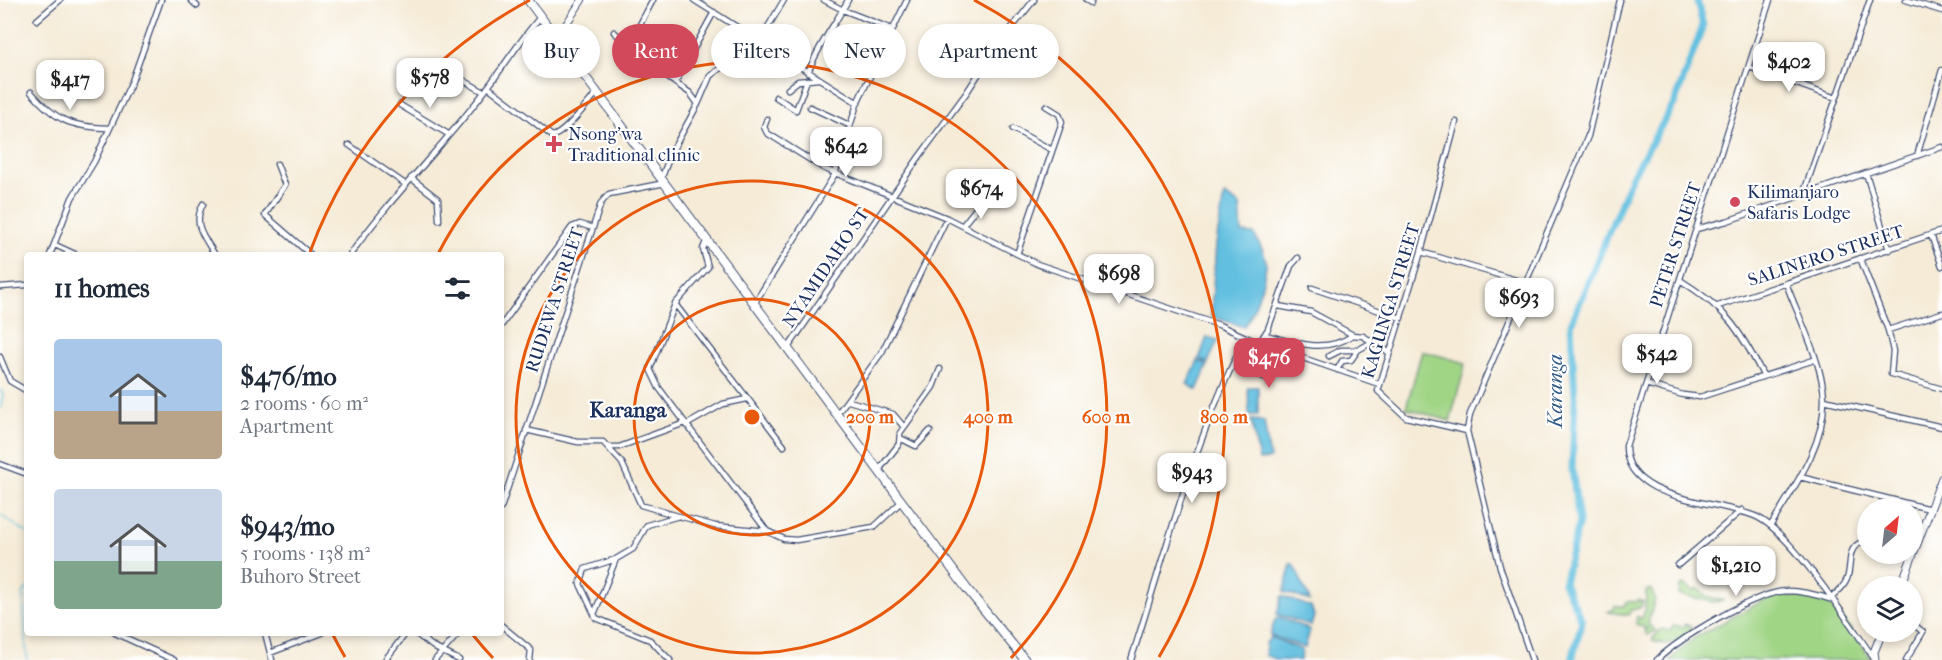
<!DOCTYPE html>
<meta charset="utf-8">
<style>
:root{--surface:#fff;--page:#f2f2f3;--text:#1f2937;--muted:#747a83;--accent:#d1495b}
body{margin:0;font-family:"IM FELL French Canon",serif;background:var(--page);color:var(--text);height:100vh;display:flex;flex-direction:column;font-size:22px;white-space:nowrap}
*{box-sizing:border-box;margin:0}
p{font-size:20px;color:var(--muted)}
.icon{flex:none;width:33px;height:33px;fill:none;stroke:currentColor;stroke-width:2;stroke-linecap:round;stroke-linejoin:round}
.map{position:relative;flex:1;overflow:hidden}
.sheet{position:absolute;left:24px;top:252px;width:480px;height:384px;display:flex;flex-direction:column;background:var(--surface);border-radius:6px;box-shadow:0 3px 9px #0003}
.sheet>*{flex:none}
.guide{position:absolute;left:522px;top:24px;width:570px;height:54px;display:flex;gap:12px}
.needle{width:39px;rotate:28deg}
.controls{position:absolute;left:1857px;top:498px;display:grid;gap:12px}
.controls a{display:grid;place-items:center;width:66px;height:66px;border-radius:50%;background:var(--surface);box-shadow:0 3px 9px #0003;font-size:30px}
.price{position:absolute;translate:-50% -51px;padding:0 14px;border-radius:12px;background:#fff;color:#222;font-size:20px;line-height:39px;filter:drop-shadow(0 2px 3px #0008)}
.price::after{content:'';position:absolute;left:50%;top:36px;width:18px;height:14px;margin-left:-9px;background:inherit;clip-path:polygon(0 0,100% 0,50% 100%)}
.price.current{background:var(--accent);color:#fff}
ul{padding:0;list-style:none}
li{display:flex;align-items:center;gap:18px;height:150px;padding:0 30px}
li span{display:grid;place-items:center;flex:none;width:168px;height:120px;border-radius:6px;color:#555}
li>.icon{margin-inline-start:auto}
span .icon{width:72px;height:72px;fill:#fffc;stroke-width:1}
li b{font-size:26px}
h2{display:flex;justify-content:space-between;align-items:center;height:72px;padding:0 30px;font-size:26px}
.chip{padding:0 21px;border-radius:27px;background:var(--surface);box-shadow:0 3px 9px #0003;font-size:21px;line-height:54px}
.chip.current{background:var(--accent);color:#fff}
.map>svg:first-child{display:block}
</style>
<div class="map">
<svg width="1942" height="660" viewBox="0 0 1942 660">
<rect width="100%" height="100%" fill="#fff"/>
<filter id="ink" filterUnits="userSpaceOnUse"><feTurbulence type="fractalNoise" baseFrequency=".0167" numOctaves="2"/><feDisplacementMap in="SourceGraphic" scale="12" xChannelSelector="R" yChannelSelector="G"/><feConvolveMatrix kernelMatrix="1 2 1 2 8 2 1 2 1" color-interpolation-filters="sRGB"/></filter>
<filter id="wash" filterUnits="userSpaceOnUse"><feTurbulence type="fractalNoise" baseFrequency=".008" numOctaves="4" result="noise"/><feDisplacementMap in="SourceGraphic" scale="24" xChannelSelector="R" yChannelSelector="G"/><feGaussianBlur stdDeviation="1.35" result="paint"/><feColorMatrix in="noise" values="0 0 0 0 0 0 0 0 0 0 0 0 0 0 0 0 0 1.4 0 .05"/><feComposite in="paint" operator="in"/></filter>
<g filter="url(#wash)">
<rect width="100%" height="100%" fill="#f5ebd7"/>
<path fill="#a1d586" stroke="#5e8272" stroke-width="1.5" d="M1422,351l44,12 -16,58 -44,-13z
M1684,585l10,6 4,-3 6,7 20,6 -12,1 -33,-7 1,-9z
M1651,589l4,10 -7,25 8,7 -9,4 -3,-5 3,-1 -11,-5 1,-8 4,3 4,-8 1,-20z
M1773,595c17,1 35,0 51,7 16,7 37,43 48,58h-202l24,-22z
M1638,600l5,2 -3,6 -9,2 -3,5 -20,-3 6,-3 1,-3h9l3,-5 9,1z
M1685,624l9,4c-12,12 -24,21 -41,13v-3l8,-9 9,2 4,-6 8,2z"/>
<path fill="#62bfe0" stroke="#3e779f" stroke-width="1.5" d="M1224,195l16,10 2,28 12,1c5,9 12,20 12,31 -1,14 -13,53 -23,62l-32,-11 5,-72z
M1207,337l11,3 -10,23 -9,-4z
M1198,361l10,4 -11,25 -10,-6z
M1248,387h10v28h-9z
M1251,420l13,1 6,38 -11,1z
M1291,564h3l16,37 -26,-9z
M1282,596l29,11 3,9 -3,10 -34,-12z
M1279,617l31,13 -5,18 -35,-13 5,-15z
M1271,637l31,13 -1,10h-24l-12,-5 1,-12z"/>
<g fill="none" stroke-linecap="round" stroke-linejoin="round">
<path stroke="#62bfe0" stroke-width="1.5" d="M0,390l3,4 -3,15
M0,515l27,18
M27,660l-4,-66 4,-6"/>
<path stroke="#62bfe0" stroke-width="7" d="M1572,660l10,-39 -18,-38 15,-61 -7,-53 3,-71 -4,-74 61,-148 42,-72 29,-78 -6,-26"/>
</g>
</g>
<g filter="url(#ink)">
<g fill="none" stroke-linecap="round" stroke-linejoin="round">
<defs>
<path id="minor" d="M191,0l6,6
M694,0l164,103
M824,0l19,10 49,19
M1086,0l5,3
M1770,0l-144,446c-1,57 95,54 131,71 34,16 92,106 116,140
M1906,0l36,11
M37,20l23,-20
M614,32l47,41 29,20 8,11 -27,49 -9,24
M759,42l25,-42
M629,45l24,-45
M1749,67l87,31
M808,73c9,-26 27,-48 40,-73
M463,80l21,12
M675,83l39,-71
M488,87l64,49c12,-1 36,-34 46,-44
M788,89l10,-8 20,-2
M31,92c25,29 40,35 78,36
M776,97l20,13 11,-30
M698,104l12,-28 12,-9
M400,105l48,29
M810,107l39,18
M767,119l-3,8 3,6 58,36 122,49 90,46 182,61 40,18 120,41
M1456,122l-35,130 -43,139 28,26 61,14
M1013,129l39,21
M349,145l56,39
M1917,156l25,-86
M277,164l8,21 -20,30 46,40
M1866,173l23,77
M411,178l27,21 1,21
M1804,192l66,-192
M203,204c-11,21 1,32 12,51
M963,225l19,-24
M1696,229l31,-8 215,-74
M1931,235l11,31
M707,239l-4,10 5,18 -33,37 -25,65 9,19 108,143 17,8 12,1 78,-13 28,-26
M55,245l22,10
M1421,252l105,31
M1017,254l45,-132 -3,-8 -13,-8
M50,255l22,-57 22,-36 38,-81 29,-81
M350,255c42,-60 95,-110 138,-168 18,-24 33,-48 53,-71
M1860,258l28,72 5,21 -2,23 51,15
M1680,280c45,28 59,48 83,95
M0,287l27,-2
M1312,288l89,30
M675,304l109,142
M754,304l81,-130 23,-73 49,-101
M1278,306l33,6 42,23 10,1 27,17
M1718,306l224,-75
M501,326l71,-99 8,-3 13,4
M1888,330l54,-17
M1266,335c29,8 60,19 87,0
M1259,343l9,-14 23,-63 7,-8
M788,348l131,-191 48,-65 27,-42 40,-50
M1329,356l12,-6h17l14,-8
M0,357l10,24 17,10
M1233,364l34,14 4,-3 10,-24
M1337,370l5,-9 9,-1 7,-10
M1646,384l37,11 17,2 114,-37
M1824,400l118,27
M849,401l44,13 11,13
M837,414l45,-62 65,-134
M686,425l37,-21 24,-5
M526,430l52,12h25l19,21 19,42 37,11
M900,438l16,8 14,-15
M608,447h11l66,-24
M0,464l27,10
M879,470l20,-26 1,-11 33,-46 7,-18
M1800,477l130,32
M501,508l100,-305 8,-9 56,-11
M1771,525c23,-38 54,-80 53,-127 -1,-34 -26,-82 -38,-115
M1678,565l64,-55
M1831,598c6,-5 13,-11 16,-19 6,-18 -3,-33 21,-39
M595,612l21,-53
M501,625l30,25 -1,10
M115,633l59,27
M265,633l7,27
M415,633l20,15 24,12
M270,653l52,-20
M385,660l21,-27
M435,660l24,-27
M670,660l-20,-20 -54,-22 -16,-34 5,-15 31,-10 17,-10 14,-24 32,-9 36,10 52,5
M1131,660c34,-105 61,-214 110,-313l5,-5 6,-2
M1532,660l-32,-93 -33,-136 3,-17 118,-278 32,-136
M1657,660c23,-22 98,-68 130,-69 16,0 31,4 46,9
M1906,660l17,-28 -11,-9"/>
<path id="tertiary" d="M557,38l25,-38"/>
<path id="secondary" d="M1901,586l41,-108
M1875,660l-1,-8 8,-20"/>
<path id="trunk" d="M528,0l439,589 58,71"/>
</defs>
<use href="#minor" stroke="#3c4b70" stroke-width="7"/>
<use href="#tertiary" stroke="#3c4b70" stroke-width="8"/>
<use href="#secondary" stroke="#3c4b70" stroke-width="9"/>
<use href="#trunk" stroke="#3c4b70" stroke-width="10"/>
<use href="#minor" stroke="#fff" stroke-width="4.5"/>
<use href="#tertiary" stroke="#fff" stroke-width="6"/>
<use href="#secondary" stroke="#fff" stroke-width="7"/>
<use href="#trunk" stroke="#fff" stroke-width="8"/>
</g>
</g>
<g fill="none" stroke="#e8590c" stroke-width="3">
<circle cx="752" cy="417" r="118"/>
<circle cx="752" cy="417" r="236"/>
<path d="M493 658A354 354 0 0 1 473 635M438 254A354 354 0 1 1 1011 658"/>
<path d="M345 657A472 472 0 0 1 333 635M310 252A472 472 0 0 1 530 0M974 0A472 472 0 0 1 1159 657"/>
</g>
<g fill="#d1495b" stroke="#fff" stroke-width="2">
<path d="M551 135h6v6h6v6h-6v6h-6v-6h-6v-6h6z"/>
<circle cx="1735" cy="202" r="6"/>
</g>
<g text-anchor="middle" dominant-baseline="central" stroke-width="4.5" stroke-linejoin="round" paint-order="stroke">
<g font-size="18" fill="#1b2f5e" stroke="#fff" text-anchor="start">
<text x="568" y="134">Nsong'wa<tspan x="568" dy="21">Traditional clinic</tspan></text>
<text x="1747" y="192">Kilimanjaro<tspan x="1747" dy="21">Safaris Lodge</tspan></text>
</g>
<g font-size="18" fill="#1b2f5e" stroke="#fff">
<text transform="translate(1676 245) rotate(-72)">PETER STREET</text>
<text transform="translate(1826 256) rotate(-18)">SALINERO STREET</text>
<text transform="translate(826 268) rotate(-56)">NYAMIDAHO ST</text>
<text transform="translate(555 300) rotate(-72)">RUDEWA STREET</text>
<text transform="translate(1391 301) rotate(-73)">KAGUNGA STREET</text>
</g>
<g font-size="20" font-style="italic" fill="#305a85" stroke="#fff">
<text transform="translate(1555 391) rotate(-90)">Karanga</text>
</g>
<g font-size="21" font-weight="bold" fill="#1b2f5e" stroke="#fff">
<text x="628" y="410">Karanga</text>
</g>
</g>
<circle cx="752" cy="417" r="9" fill="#e8590c" stroke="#fff" stroke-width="3"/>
<g font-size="18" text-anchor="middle" font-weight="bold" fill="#e8590c" stroke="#fff" stroke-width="4.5" stroke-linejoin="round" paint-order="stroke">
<text x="870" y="423">200 m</text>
<text x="988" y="423">400 m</text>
<text x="1106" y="423">600 m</text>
<text x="1224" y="423">800 m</text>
</g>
</svg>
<div class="controls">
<a><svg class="needle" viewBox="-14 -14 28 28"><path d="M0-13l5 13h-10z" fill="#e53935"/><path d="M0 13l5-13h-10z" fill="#747a83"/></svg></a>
<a><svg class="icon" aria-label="layers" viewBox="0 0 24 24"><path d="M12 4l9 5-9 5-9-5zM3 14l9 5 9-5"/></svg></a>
</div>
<b class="price" style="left:1789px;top:93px">$402</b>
<b class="price" style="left:430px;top:109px">$578</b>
<b class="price" style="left:70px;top:111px">$417</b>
<b class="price" style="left:846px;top:178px">$642</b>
<b class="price" style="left:981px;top:220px">$674</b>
<b class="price" style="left:1119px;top:305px">$698</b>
<b class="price" style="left:1519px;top:329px">$693</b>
<b class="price" style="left:1657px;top:385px">$542</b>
<b class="price current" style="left:1269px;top:389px">$476</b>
<b class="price" style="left:1192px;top:504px">$943</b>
<b class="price" style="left:1736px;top:597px">$1,210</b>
<div class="guide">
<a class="chip">Buy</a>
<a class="chip current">Rent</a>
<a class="chip">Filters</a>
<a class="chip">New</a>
<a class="chip">Apartment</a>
</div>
<section class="sheet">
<h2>11 homes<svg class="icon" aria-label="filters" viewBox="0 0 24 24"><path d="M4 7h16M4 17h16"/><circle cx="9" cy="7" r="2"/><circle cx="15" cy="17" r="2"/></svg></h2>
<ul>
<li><span style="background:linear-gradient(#a9c7e8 60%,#b9a48a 0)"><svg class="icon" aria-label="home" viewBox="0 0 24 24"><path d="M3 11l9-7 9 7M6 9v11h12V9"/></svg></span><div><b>$476/mo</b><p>2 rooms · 60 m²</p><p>Apartment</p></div></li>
<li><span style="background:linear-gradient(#c9d6e8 60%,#7fa58c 0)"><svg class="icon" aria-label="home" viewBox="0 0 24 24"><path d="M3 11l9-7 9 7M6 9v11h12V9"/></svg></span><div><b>$943/mo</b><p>5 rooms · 138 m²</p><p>Buhoro Street</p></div></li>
</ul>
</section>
</div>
